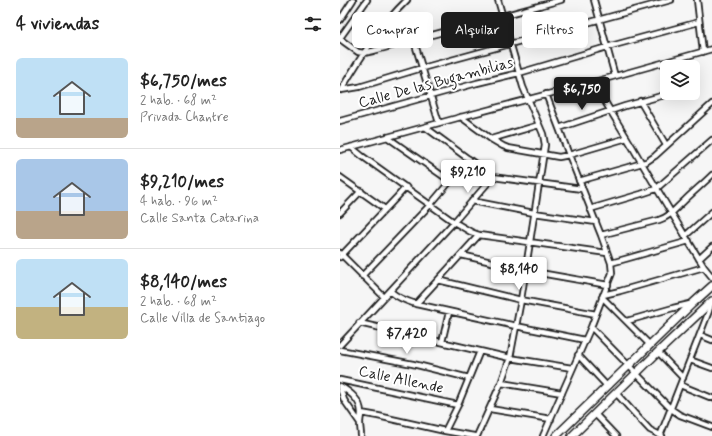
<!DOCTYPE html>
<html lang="es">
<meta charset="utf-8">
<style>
:root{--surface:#fff;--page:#f6f6f6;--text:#222;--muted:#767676;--line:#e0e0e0;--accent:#1c1c1c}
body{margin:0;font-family:Mynerve,sans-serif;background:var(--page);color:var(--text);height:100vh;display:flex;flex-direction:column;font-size:15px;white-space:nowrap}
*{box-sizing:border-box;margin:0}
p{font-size:13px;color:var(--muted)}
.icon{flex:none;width:22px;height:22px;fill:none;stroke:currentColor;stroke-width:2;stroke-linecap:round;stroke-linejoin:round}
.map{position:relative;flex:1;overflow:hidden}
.details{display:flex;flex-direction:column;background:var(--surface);width:340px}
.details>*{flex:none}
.top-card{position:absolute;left:12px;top:12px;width:300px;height:36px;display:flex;gap:8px}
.tools{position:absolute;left:320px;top:60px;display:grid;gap:8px}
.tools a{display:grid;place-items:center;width:40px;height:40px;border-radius:6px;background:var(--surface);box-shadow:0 4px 16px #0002;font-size:20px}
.price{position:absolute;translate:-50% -34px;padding:0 9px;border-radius:4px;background:#fff;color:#222;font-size:13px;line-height:26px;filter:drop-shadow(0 1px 2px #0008)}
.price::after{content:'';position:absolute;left:50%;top:24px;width:12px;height:9px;margin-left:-6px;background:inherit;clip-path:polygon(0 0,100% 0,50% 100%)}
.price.selected{background:var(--accent);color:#fff}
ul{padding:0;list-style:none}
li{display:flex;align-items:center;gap:12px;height:100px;padding:0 16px}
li+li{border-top:1px solid var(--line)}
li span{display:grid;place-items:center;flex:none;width:112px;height:80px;border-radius:6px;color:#555}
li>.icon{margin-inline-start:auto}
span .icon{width:48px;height:48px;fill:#fffc;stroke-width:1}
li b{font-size:17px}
h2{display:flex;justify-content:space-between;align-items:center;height:48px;padding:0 16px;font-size:17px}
.pill{padding:0 14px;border-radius:6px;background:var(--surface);box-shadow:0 4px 16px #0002;font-size:14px;line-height:36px}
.pill.selected{background:var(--accent);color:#fff}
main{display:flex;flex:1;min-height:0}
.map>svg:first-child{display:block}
</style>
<main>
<section class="details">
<h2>4 viviendas<svg class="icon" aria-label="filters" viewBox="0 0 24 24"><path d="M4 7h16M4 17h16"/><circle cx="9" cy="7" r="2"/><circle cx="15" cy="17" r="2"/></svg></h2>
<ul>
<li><span style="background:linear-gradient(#bfe0f5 75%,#b9a48a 0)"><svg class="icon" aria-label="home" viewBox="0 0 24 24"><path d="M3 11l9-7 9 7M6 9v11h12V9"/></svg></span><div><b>$6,750/mes</b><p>2 hab. · 68 m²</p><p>Privada Chantre</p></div></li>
<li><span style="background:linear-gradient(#a9c7e8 65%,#b9a48a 0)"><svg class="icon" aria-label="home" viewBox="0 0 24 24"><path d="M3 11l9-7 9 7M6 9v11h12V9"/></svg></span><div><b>$9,210/mes</b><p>4 hab. · 96 m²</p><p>Calle Santa Catarina</p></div></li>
<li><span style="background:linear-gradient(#bfe0f5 60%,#c2b280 0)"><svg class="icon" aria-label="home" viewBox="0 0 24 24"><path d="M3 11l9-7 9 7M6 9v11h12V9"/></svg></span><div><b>$8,140/mes</b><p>2 hab. · 68 m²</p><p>Calle Villa de Santiago</p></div></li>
</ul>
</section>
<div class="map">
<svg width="372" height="436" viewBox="0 0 372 436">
<rect width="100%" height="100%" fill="#f6f6f6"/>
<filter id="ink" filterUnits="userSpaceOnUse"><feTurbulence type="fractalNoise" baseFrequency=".025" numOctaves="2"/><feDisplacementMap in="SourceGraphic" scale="8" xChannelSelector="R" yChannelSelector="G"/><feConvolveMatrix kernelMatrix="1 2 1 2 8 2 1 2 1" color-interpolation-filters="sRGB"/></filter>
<g filter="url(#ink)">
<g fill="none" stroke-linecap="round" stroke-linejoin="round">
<defs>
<path id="street" d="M254,0l21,76
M357,0l6,52
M0,20l13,-20
M0,38l27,-38
M0,39l18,13 6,1 9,-2 188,-51
M74,41l25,82
M340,67l1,-9
M254,82c12,23 26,44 39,66 23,40 47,79 71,119l8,10
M1,90l18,-3 63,-19 249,-68
M1,90c19,-32 39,-64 66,-90
M300,101l26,44
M121,117l30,22 12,7 5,2 51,9 10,-2 58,-17
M0,121l137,-38 42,-10 88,-26 92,-25
M85,127l68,50 89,12
M219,128l66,-22 47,-13
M47,137l63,44
M151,139l48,-14
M11,147l11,9 92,66 17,10 8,3 128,18
M0,150l121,-33 133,-35 118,-33
M0,177l45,32
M239,181l67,-19 9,-6 57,-52
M132,201l62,12 62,9
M250,209l51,-15 15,-5 56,-49
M0,213l21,-22
M261,235l58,-15c12,-4 16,-11 25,-19 9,-9 19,-17 28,-26
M345,236l27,-24
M0,253l44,44
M121,255l79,18 68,12
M0,257l57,-60 9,-10
M359,259l13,-12
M271,263l78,-22
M22,276l68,-71 39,-46
M98,280l83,20 75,14
M50,291c8,7 16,10 26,13l100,22 69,14
M263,295l17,-4 84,-24
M262,297l48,48
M76,304l63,-69
M287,321l46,-13 17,-4
M19,323l151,35 62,10
M251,327l80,82 9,6 32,12
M360,335l12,5
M102,342l7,-30
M0,345l114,-123 39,-45
M0,350l73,14 56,14
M318,352l25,26
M238,355l29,31
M350,360l22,8
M0,380l118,25
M161,383l61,10
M340,385l32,13
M0,386c10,6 21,14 21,27 0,4 -1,7 -1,10 0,4 1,9 1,13
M0,388l4,12 16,23
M276,393l19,21 15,16 12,6
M150,409l61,10
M21,413l17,3 67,15 29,5
M255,414l21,22
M105,431l13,-26 22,-54
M137,436l24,-53 9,-25 11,-58 24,-155 -2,-11 -20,-47 -25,-87
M203,436l48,-109 19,-49 2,-5 -1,-10 -10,-28 -32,-80 -10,-27 -13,-34
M320,436l49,-125 2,-8"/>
<path id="secondary" d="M216,436l136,-132 20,-18
M232,436l86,-84 54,-51"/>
</defs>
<use href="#street" stroke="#1c1c1c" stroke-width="8"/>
<use href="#secondary" stroke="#1c1c1c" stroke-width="10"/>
<use href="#street" stroke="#fff" stroke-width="4.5"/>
<use href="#secondary" stroke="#fff" stroke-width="7"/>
</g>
</g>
<g text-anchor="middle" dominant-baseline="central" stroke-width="4" stroke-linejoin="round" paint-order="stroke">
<g font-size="15" fill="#1c1c1c" stroke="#fff">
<text transform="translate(96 83) rotate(-15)">Calle De las Bugambilias</text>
<text transform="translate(61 380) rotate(12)">Calle Allende</text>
</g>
</g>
</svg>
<div class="tools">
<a><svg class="icon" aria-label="layers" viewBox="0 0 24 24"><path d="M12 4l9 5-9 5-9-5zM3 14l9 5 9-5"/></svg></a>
</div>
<b class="price selected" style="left:242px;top:111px">$6,750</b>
<b class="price" style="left:128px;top:194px">$9,210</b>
<b class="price" style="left:179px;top:291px">$8,140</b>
<b class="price" style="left:67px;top:355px">$7,420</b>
<div class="top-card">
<a class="pill">Comprar</a>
<a class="pill selected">Alquilar</a>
<a class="pill">Filtros</a>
</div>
</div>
</main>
